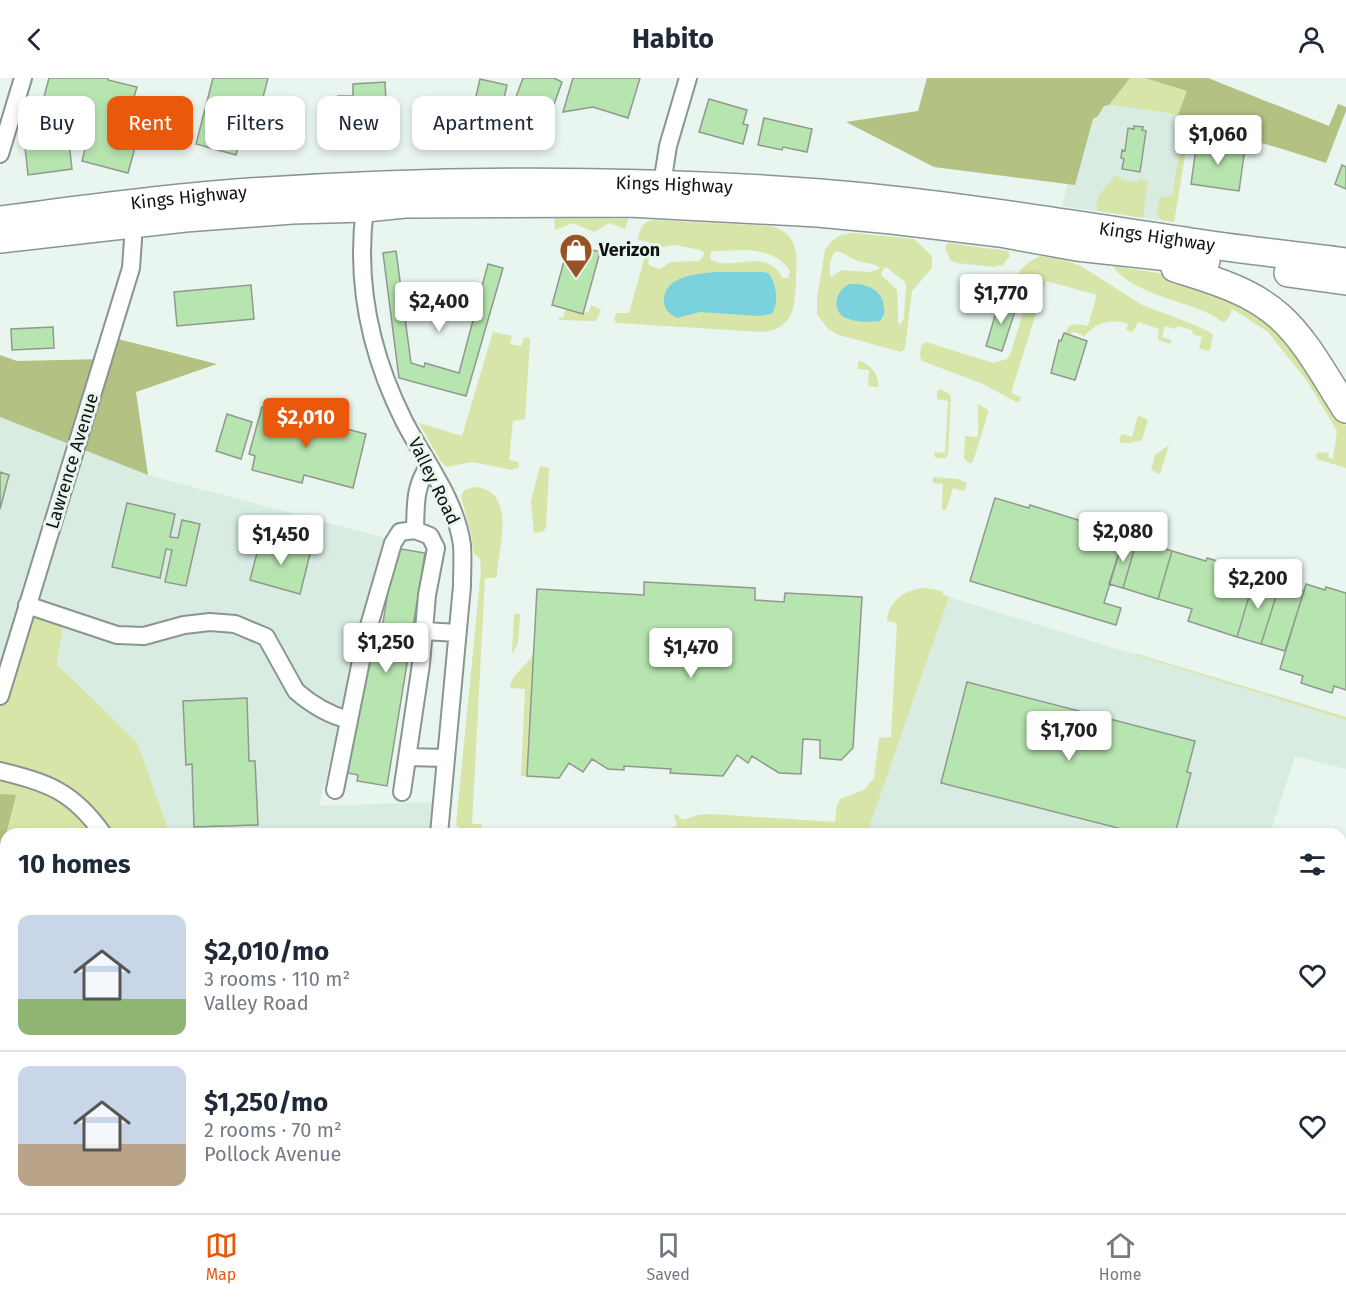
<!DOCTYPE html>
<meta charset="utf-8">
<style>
:root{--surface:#fff;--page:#f6f6f7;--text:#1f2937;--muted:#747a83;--line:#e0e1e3;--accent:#ea580c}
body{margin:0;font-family:"Fira Sans",sans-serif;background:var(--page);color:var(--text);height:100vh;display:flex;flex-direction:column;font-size:22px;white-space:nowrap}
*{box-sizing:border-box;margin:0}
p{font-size:20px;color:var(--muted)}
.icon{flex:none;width:33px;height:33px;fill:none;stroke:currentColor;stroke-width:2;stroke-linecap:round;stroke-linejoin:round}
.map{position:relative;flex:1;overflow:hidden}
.sheet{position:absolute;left:0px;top:750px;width:1347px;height:386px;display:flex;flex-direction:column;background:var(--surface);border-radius:18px 18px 0 0;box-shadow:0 3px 9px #0003}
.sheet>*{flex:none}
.banner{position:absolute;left:18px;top:18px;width:600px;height:54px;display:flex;gap:12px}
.price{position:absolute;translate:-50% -51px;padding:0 14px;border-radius:6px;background:#fff;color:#222;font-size:20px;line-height:39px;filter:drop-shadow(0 2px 3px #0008)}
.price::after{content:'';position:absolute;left:50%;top:36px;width:18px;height:14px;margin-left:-9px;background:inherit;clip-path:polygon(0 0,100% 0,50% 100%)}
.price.current{background:var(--accent);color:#fff}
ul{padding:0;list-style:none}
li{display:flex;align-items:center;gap:18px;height:150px;padding:0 18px}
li+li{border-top:2px solid var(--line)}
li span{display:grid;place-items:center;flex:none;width:168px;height:120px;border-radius:12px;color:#555}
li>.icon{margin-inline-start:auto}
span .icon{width:72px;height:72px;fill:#fffc;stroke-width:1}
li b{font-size:26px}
h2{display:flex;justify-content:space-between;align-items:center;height:72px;padding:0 18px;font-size:26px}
.pill{padding:0 21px;border-radius:12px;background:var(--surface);box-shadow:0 3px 9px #0003;font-size:21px;line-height:54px}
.pill.current{background:var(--accent);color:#fff}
header{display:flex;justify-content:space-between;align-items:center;height:78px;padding:0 18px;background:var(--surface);font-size:27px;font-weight:700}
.menu{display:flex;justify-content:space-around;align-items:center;height:84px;border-top:2px solid var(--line);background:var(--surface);font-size:16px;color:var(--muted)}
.menu a{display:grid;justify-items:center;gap:3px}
.menu .current{color:var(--accent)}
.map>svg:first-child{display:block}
</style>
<header><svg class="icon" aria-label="back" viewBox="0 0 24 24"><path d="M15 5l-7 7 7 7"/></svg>Habito<svg class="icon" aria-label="person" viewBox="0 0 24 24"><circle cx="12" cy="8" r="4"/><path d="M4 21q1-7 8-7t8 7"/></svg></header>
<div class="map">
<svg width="1346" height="1135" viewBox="0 0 1346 1135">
<rect width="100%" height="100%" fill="#e9f5ef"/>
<path fill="#d8ece2" d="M1094,0h114l7,3 -30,68 -11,73 -112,-16z
M0,339l148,58 237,63 -66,268 121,-4 2,32h-272l-33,-92 -80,-79 -57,35z
M949,519l397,123v49l-51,-13 -25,78h-403z
M1341,1106l5,1v28h-396v-5h391z
M301,1130h339l1,5h-340z"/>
<path fill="#d7e5a8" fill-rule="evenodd" d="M1130,0h15l42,13 -9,24 -27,-5 -42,-5z
M1180,69l6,3 -12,72 -13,-2 -4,-6 2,-16 13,-3z
M1115,98l6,1v3l17,2 1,-3 9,2 -5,37 -45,-7c-7,-12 10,-25 17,-35z
M554,140l73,1 1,1 -3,9 -16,-6 -15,9 -21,-9 -18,7z
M655,142l115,6c29,7 27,28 26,53 -1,26 -1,50 -34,53l-145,-9 -3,-3 2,-7h13l20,-71 -11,-2c2,-13 5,-19 17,-20zM674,167l27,5 3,3 -1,4 -4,4 -28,1 -11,7 -9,-3 -3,-3c4,-15 12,-16 26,-18zM745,172c17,1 35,5 45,21l-2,7h-5c-3,-4 -6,-9 -9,-11 -18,-14 -46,4 -64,-8l1,-7 3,-1z
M854,155l60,6 18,17v12l-20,23 -7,58 -4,3 -62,-17 -11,-6 -11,-15v-15l8,-49 6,-8 9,-7zM836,173c8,1 13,7 22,10 7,3 17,1 22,8l-11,3 -28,-2 -10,7c-3,-6 -1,-21 5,-26zM886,189l19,15 1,4 -2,31 -3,8 -3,-3 -1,-32 -16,-15 1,-4z
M948,165l60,8 2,5 -8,10 -2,-1 -6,2 -37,-4 -7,-3 -5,-13z
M1040,178l21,3 20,7 61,39 53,20 18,9 -3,16 -2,1 -9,-3 3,-11 -9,-3 -1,-4 -14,-4 -3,3 -10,-3 -3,11 9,3v4l-13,-4 1,-11 -21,-7 -5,10 -7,-2 2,-6c-19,-6 -32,-1 -45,13l-2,-3 -8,-2 -4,3 -4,-2 4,-7 8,-2 11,2 9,-31 -51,-14 -35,112 10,4 -2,5h-3l-35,-19 -59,-22 -2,-5 1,-10 5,-4 67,21 14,-4 4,-7 15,-48c-1,-8 -5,-12 -8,-19 -5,-14 11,-23 22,-29z
M1113,188l64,10 68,27 52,47 49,76v42l-29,-9 -1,-4 3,-3 10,1 -1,4 5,2 4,-28 -30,-50 -39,-49 -34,-22h-3v3l-5,8 -3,1c-8,-5 -16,-10 -25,-13 -23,-9 -73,-21 -85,-43z
M591,227l10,5 -5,11 -37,-1v-3l4,1 3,-9 22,4z
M493,254l19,4 -2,8 11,2 3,-8 4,-1 2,3 -5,79 -12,2 -4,39 9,2 1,5 -7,3 -40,-8 -25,5 -6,-5 -22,-39 43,13z
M861,283c10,5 19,14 17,26l-10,-1 1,-16 -11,-1v-7z
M941,311l10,6 -3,60 -3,3h-9l-2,-3 1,-3 10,1 3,-52 -11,-2v-8z
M978,326l10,6v3l-15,49 -4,1 -5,-5 1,-22 13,1z
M1138,337l10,5 -6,20 -12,3h-9l-2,-4 3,-5 10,3z
M1169,367l-9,29 -9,-4 4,-15z
M540,388l9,2 -3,60 -4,4 -8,1 -3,-32z
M933,399l25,2 9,4 -3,8 -11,-3 -7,22 -4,-1 1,-25 -10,-1z
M474,409c44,3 24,61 23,88l-2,3h-10l-13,246h9l2,10h-13l-14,-9 25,-255 -1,-11 -6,-5 -3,-20 -10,-38 3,-6z
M923,510l20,3v3l6,3 -82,237h-205l15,-9 -3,-9 3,-2 5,6 16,-5 13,-1 124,8 2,-17 3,-6 24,-9 10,-12 5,-40 12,-1 6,-114 -10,-2c1,-19 17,-31 36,-33z
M537,511l-10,187h-6l4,-87 -14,-1 -1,-3c4,-13 17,-19 23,-31z
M27,526l36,19 -6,41 80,78 33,92h-164v58l-6,-6v-188z
M514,536h6l-2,30 -6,10z
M1137,576l209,63v3l-210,-65z
M1346,884v223l-5,-1v-214z"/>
<path fill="#b3c182" d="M927,0h203l-21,27 -5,1 -6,10 -5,3 -18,66 -141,-18 -88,-45 72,-11z
M1145,0h63l121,48 9,-22 8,3v4l-20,52c-41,-13 -84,-30 -128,-25 -5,7 -8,11 -18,9l5,-30 -7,-2 9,-24z
M110,259l107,27 -81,28 12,83 -148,-58v-62l17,6 87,-2z
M0,716l16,1 -16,63z
M0,851l6,14v265h17l-7,5h-16z
M640,1130h274v5h-273z"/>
<path fill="#7bd2df" d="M715,194h48l5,1c9,11 11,29 4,41l-13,2 -59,-4 -23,6c-8,-4 -14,-9 -13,-19 1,-23 33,-25 51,-27z
M850,206c17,-1 33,6 34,23 1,6 0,9 -4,14 -11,1 -23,2 -34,-3 -16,-7 -10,-29 4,-34z"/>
<path fill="#b7e5af" stroke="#91988f" stroke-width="1.5" d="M49,0h59v2l29,7 -3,10 14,3 -20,73 -46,-12 8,-32 -51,-13z
M213,0h55l-18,69 -11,-3 -3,11 -40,-11z
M523,0h31l8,4 -17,47 -21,-8 -5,13 -9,-3 2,-4 -6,-3z
M573,0h67l-12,40 -35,-11 -30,5z
M480,1l27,6 -13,56 -27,-6z
M385,4l2,41 -33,1v-10h-16v-18h15v-12z
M709,21l38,11 -4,14 5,1 -5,19 -44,-12z
M764,40l48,11 -5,23 -24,-5 -1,3 -24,-5z
M1134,48l9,1 -1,3 4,1 -6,41 -18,-3 2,-10 -3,-1 1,-8 3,1 3,-23 6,1z
M1197,63l48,7 -6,43 -48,-7z
M69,65l3,26 -44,6 -3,-28z
M1342,87l4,2v22l-11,-5z
M569,165l31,9 -17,62 -31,-9z
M396,173l15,112 13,4 1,-4 34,10 29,-109 15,4 -37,128 -67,-18 -16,-125z
M251,207l3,34 -77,7 -3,-34z
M1000,221l17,6 -15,46 -16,-5z
M53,249l1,21 -42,2 -1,-21z
M1064,255l23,8 -12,39 -24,-7 8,-33 2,1z
M262,329l104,27 -13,54 -49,-13 -2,8 -50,-13 3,-14 -6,-2z
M227,336l25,8 -11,37 -25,-8z
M0,394l9,3 -9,34z
M995,420l34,10 1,-3 61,19v2l33,11 -20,66 17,5 -5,17 -146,-44z
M127,425l48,11 -5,23 8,1 4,-18 18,4 -14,62 -21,-4 7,-32 -6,-1 -6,29 -48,-11z
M1124,459l13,3 -14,48 -14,-4z
M1137,462l35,11 -14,48 -35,-11z
M260,463l19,5 2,-5 30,9 -11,44 -50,-14z
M395,470l30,5 -38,233 -30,-5 1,-6 -10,-2 21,-134 11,2z
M1172,473l34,10 1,-3 37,11 -1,4 12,3 -18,61 -49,-16 4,-12 -34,-10z
M1255,498l25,8 -19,60 -24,-7z
M644,504l111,6v12l29,2 1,-9 77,4 -9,151 -12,12 -21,-2v-18l-17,-1 -2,35 -22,-1 -27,-17 -4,7 -11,-8 -14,21 -53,-3 1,-4 -47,-3v4l-16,-1 -16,-10 -9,13 -14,-9 -10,15 -32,-2 10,-187 107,6z
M1280,506l24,7 -19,60 -24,-7z
M1306,506l19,6 1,-3 20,6v97l-12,-4 -2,7 -31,-10 2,-7 -23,-7z
M967,604l228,59 -8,31 4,1 -16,61h-50l1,-4 -185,-47z
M247,620l2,63h6l3,64 -64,2 -2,-63 -6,1 -3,-64z
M358,752l1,4h-23l-1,-2z
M125,1130h41l8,5h-53z
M338,1130h39v5h-39z"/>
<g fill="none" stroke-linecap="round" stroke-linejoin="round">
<defs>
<path id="minor" d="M0,76l23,-76
M662,106l6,-38 20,-68
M365,130c-10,75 5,145 39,213 20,39 52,79 58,124 1,13 0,27 0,41l-23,248
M27,527l90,30 27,1 40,-11 26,-3 25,2 31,13 30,54c16,14 33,24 53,29
M425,553l32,2
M0,618l131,-428 3,-43
M408,679l37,1
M0,693c48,12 73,20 103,63
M335,712l31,-154 27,-93 7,-11 15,-2c1,-26 -1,-42 14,-65
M402,714l19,-128 6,-69 9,-47 -6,-12 -15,-6
M1341,884l5,-12
M460,1135v-5
M1210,1135l4,-5"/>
<g id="primary">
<path id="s1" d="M0,142c79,-10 157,-21 236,-27 195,-14 390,-15 584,0 125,10 248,31 371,49 51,8 103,13 155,20"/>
<path d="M0,161l185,-21 107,-8 73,-2 40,-4 224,-1 189,10 74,7 108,13 77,14 129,14"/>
<path d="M1175,190c35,11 75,22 104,48 28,25 46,61 67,93"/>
<path d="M1288,195l58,8"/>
</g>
</defs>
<use href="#minor" stroke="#8a9590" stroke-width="20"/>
<use href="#primary" stroke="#8a9590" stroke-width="30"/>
<use href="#minor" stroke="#fff" stroke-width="16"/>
<use href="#primary" stroke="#fff" stroke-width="27"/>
</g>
<defs>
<symbol id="shop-pin" viewBox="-11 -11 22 30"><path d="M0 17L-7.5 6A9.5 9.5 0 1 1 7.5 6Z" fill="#975325" stroke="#e9f5ef"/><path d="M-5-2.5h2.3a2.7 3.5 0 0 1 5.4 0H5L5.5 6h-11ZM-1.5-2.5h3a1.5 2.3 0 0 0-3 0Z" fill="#fff"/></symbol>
</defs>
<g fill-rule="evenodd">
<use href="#shop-pin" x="557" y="153" width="38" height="52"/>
</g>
<g text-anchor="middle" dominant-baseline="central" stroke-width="6" stroke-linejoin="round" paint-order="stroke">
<g font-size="18" fill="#0f1311" stroke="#e9f5ef">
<text stroke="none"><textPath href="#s1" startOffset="676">Kings Highway</textPath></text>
<text stroke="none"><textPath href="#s1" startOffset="190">Kings Highway</textPath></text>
<text stroke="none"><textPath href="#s1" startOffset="1162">Kings Highway</textPath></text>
<text transform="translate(72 383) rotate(-73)">Lawrence Avenue</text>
<text transform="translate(434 403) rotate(64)">Valley Road</text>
</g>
<g font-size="18" font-weight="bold" fill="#0f1311" stroke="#e9f5ef" text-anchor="start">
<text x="599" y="172">Verizon</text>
</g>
</g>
</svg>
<b class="price" style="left:1218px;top:88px">$1,060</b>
<b class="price" style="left:1001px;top:247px">$1,770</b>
<b class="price" style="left:439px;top:255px">$2,400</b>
<b class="price current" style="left:306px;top:371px">$2,010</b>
<b class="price" style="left:1123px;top:485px">$2,080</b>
<b class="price" style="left:281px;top:488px">$1,450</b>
<b class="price" style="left:1258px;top:532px">$2,200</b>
<b class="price" style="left:386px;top:596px">$1,250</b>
<b class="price" style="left:691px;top:601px">$1,470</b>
<b class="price" style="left:1069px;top:684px">$1,700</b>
<div class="banner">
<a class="pill">Buy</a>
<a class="pill current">Rent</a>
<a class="pill">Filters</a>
<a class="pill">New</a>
<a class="pill">Apartment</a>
</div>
<section class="sheet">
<h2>10 homes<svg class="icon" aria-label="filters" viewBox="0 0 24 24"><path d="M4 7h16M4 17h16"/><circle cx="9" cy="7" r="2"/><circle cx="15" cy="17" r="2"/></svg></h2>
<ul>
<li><span style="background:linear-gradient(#c9d6e8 70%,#8fb573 0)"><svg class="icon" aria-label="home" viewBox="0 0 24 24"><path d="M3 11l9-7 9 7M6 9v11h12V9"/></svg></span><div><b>$2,010/mo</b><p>3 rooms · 110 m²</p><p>Valley Road</p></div><svg class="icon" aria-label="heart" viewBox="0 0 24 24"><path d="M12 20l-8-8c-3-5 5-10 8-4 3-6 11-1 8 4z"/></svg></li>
<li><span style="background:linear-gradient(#c9d6e8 65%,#b9a48a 0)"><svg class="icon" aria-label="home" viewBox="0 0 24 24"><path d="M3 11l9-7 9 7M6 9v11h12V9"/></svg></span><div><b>$1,250/mo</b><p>2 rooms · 70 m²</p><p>Pollock Avenue</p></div><svg class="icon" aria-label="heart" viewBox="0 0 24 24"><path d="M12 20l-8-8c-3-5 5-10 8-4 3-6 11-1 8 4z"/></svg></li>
</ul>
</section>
</div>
<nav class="menu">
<a class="current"><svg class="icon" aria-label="map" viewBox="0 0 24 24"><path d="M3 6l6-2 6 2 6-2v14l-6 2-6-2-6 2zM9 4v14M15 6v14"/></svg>Map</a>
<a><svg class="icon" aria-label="saved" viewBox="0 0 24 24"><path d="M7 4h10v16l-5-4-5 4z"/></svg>Saved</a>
<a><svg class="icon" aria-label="home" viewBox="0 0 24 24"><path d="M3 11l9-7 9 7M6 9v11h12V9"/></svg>Home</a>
</nav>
